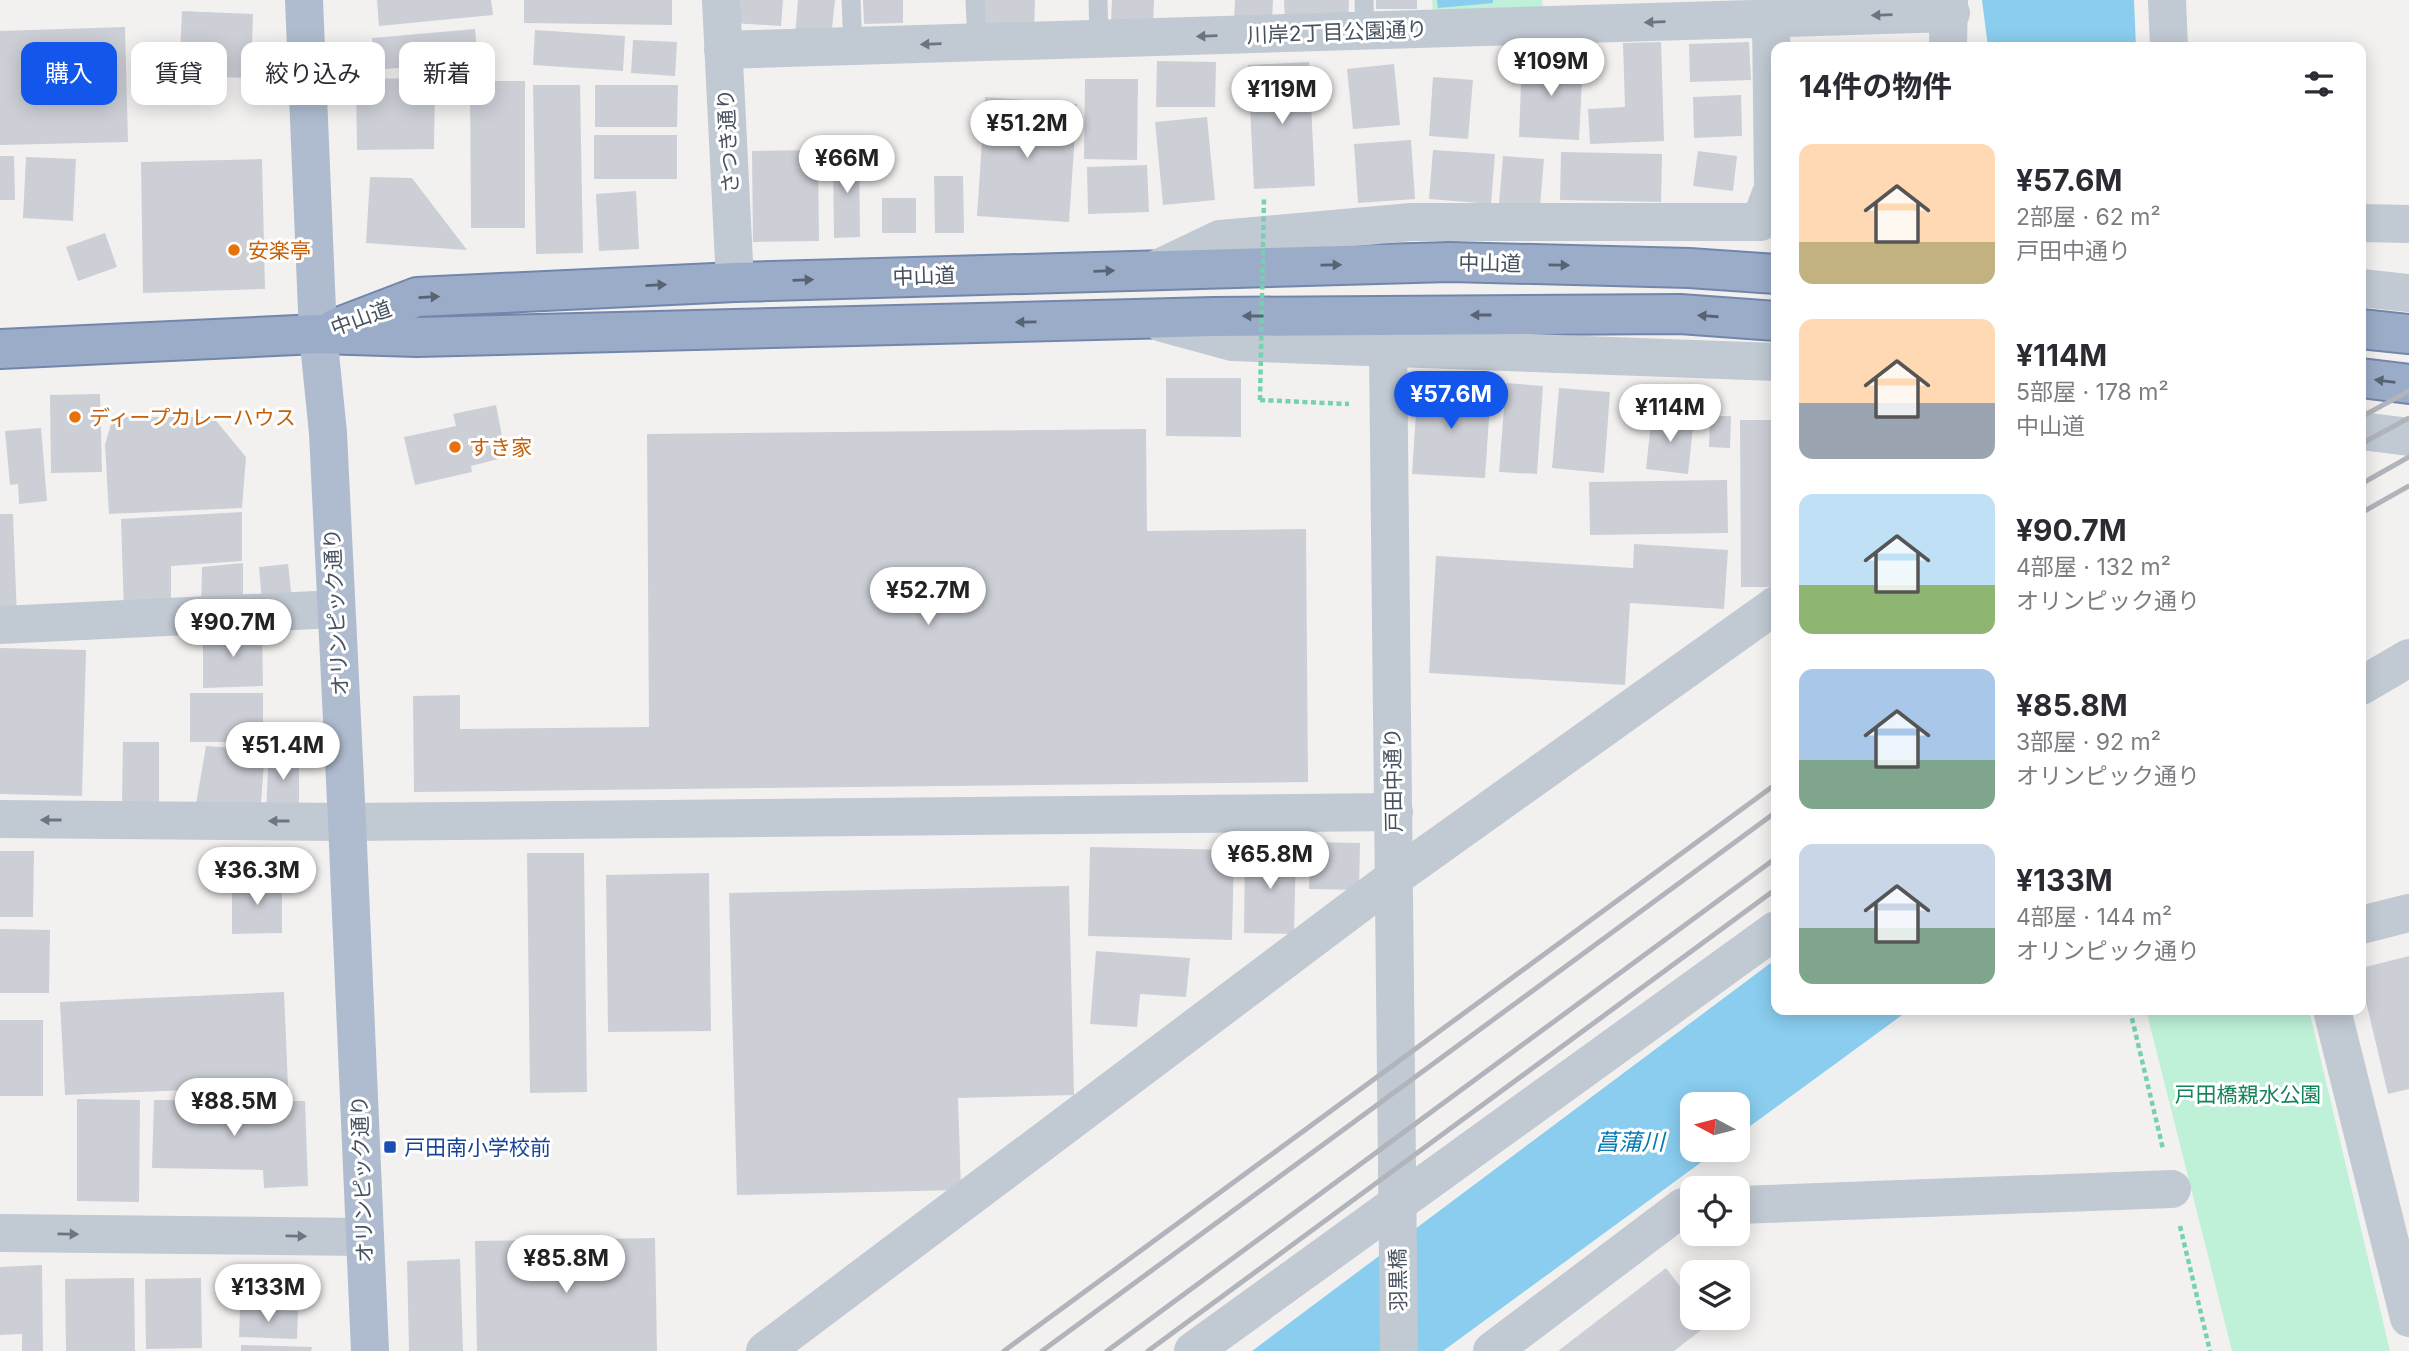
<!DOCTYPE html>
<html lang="ja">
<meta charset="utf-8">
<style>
:root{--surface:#fff;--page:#f7f7f7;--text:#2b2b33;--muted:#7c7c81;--accent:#1356eb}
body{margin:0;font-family:Inter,"Noto Sans JP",sans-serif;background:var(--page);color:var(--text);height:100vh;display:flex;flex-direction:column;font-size:26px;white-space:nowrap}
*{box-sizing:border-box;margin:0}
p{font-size:23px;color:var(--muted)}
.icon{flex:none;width:38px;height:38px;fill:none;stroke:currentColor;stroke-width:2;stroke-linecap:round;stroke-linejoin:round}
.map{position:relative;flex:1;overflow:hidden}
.side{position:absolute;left:1771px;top:42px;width:595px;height:973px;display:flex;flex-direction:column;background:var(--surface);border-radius:14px;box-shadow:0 4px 18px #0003}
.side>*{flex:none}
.hud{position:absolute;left:21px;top:42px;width:665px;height:63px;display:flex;gap:14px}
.needle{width:46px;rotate:277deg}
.buttons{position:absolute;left:1680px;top:1092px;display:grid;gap:14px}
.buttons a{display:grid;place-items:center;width:70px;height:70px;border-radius:14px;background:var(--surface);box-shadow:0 4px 18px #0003;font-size:35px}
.price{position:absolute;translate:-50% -60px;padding:0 16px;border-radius:24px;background:#fff;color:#222;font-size:23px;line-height:46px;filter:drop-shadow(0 2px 4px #0008)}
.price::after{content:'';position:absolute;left:50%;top:42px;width:21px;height:16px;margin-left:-10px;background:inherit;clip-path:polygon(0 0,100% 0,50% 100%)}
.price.on{background:var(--accent);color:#fff}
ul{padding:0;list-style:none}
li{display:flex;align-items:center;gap:21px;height:175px;padding:0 28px}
li span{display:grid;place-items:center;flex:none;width:196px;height:140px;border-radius:14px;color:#555}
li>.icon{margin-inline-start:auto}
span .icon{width:84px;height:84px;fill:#fffc;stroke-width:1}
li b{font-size:30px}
h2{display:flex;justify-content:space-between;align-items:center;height:84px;padding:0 28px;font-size:30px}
.pill{padding:0 24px;border-radius:14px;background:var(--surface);box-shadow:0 4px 18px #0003;font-size:24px;line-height:63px}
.pill.on{background:var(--accent);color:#fff}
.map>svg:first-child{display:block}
</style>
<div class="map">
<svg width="2409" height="1351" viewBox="0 0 2409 1351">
<rect width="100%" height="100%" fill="#f3f1f0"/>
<path fill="#bef1d8" d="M1432,0h110l1,8 -110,4z
M2146,1010h163l81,341h-158z"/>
<path fill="#8acdef" d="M1437,0h56v3l-55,5z
M1982,0h152l2,47h-148z
M1776,959v51h133l-171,125v-31h-46v46h26l-275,201h-191z"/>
<path fill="#cccfd6" d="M377,0h114l2,15 -114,11z
M524,0h148v25l-148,-2z
M733,0h50l-2,26 -49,-3z
M798,0h37l-4,38 -36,-2z
M863,0h40v23l-39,1z
M984,0h51l-1,32 -51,-1z
M1112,0h42l-1,24 -42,-1z
M1235,0h38l-1,22 -38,-2z
M1284,0h65l-1,25h-63z
M1376,0h41v9h-41z
M182,11l71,3 -2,64 -72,-2z
M125,27l3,115 -128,3v-114z
M475,29l3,32 -104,9 -2,-32z
M535,30l90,6 -2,35 -90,-6z
M633,40l44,2 -2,34 -44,-3z
M1661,42l3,99 -74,3 -2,-35 37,-2 -2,-64z
M1749,42l2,38 -61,2 -1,-38z
M1522,57l61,3 -4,80 -60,-3z
M1157,61l59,1 -1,45h-59z
M1309,62l6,124 -61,3 -6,-124z
M1394,64l6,61 -47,4 -6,-60z
M1433,77l40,3 -5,59 -39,-3z
M435,78l-1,71 -77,1 -1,-71z
M1085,79h53l-1,81 -53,-1z
M470,81h55v147h-54z
M533,85h47l3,168 -47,1z
M595,85h83l-1,42h-82z
M1741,95l1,41 -48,2 -1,-41z
M985,97l92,7 -8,118 -92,-6z
M1207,117l8,83 -52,5 -8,-83z
M594,135h83v44h-83z
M1411,140l4,59 -57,4 -4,-59z
M818,150l1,91 -66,1 -1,-91z
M1433,150l62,4 -4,50 -62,-5z
M1698,151l39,5 -4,35 -40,-5z
M859,152l1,85 -26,1 -1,-85z
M1561,152l101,2 -1,48 -101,-2z
M0,156h14l1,44h-15z
M1503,156l41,3 -4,47 -41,-3z
M26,157l50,2 -3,62 -50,-3z
M262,159l3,130 -122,4 -2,-131z
M1147,165l2,47 -61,2 -1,-47z
M934,176h29l1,57h-29z
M370,177l42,1 55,72 -101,-7z
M636,191l3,58 -40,2 -3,-57z
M882,198h34v35h-34z
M105,233l12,34 -39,14 -12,-34z
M1166,378h75v59l-75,-1z
M1418,383l73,5 -6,90 -73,-4z
M1506,383l37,3 -6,88 -38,-2z
M1559,388l51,4 -6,81 -52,-5z
M100,394l2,78 -51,1 -1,-78z
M496,405l10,52 -35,9 1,6 -57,13 -11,-48 52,-11 -3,-12z
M1652,413l42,5 -6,56 -42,-5z
M1710,416h21l-1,32 -21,-1z
M113,417h100l33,40 -4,51 -133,6 -4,-69z
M1740,420h31l2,167h-32z
M41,428l6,73 -28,3 -1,-20 -8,1 -5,-54z
M1146,429l1,102 159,-2 2,253 -894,10 -1,-96 47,-1v34l189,-2 -2,-293z
M1727,480l1,53 -138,2 -1,-53z
M242,512v49l-71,5v43l-47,3 -3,-93z
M0,514h13l4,104 -17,1z
M1634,544l94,6 -4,59 -94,-6 -5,82 -196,-12 7,-117 197,12z
M243,563v43l-42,5 1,-44z
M288,564l4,35 -30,3 -3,-35z
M203,630h59l1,56 -60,2z
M0,648l86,2 -4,146 -82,-2z
M190,693h73v49h-73z
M123,742h36v61h-37z
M206,746l59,4 -5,66 -65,-6z
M269,748l30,1v65l-33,-1z
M1310,842l50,1 -1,47 -50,-1z
M1090,847l144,3 -2,90 -144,-4z
M1245,847l51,2 -2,85 -50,-1z
M0,851h34l-1,66h-33z
M527,853h57l3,239 -57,1z
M709,873l2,158 -103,1 -2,-157z
M232,880h50v53l-50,1z
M1069,886l5,209 -116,3 3,92 -224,5 -8,-302z
M0,929l50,1 -1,63h-49z
M1096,951l94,7 -4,39 -46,-3 -3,33 -47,-3z
M2409,956v133l-21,5 -27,-113v-13z
M284,992l4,94 -223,9 -5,-93z
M0,1020h43v76h-43z
M77,1099l63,1 -1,102 -62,-1z
M154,1100l151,1 3,85 -44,2 -1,-18 -111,-2z
M655,1238l2,113h-180l-2,-110z
M460,1259l3,92h-54l-2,-90z
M42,1265l1,86h-21v-17l-22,1v-68z
M1666,1268l26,34v16h12l5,6 -35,27h-116z
M231,1270l62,2 -1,33 -62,-2z
M134,1278l1,73h-69l-1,-72z
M201,1278l1,70 -56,1 -1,-70z
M240,1309l58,2 -1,28 -58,-2z
M241,1345l71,2 -1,4h-70z"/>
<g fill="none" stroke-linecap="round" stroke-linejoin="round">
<defs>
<path id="trunk" d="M336,328l81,-31 318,-15 715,-20 239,6 87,6
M2361,329l48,5
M0,349l318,-15 99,3 796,-20 467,-3 96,7
M2361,378l48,6"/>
</defs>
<use href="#trunk" stroke="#7286ac" stroke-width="42"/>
<path stroke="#75d1af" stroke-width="4.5" stroke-dasharray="5 3.5" stroke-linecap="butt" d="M1260,400l89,4
M2130,1010l33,139
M2180,1226l30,125"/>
<path stroke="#c1c9d3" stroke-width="19" d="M851,0l2,47
M975,0l2,43
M1098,0l1,39
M1364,0l1,31"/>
<path stroke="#c1c9d3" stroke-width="38" d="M721,0l14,282
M2167,0l2,47
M1948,47l1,-47
M723,50l1228,-37
M2361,223l48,1
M1157,269l63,-30 191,-17h349l13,-34 -2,-170
M2361,288l48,5
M1162,323l70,19 544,20
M2361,431l48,6
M0,625l336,-16
M2361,686l48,-28
M0,819l347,3 1047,-10
M2361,925l48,-12
M2332,1010l77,308
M1738,1205l434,-16
M0,1233l364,4
M765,1351l630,-474 381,-272
M1193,1351l583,-421
M1492,1351l191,-144h9"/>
<path stroke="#c1c9d3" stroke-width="38" d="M1388,350l11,1001"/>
<path stroke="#afbcd0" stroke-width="38" d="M304,0l14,334 10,99 19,389 23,529"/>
<use href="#trunk" stroke="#9bacc8" stroke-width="38"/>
<path stroke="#b2b4bb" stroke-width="5" d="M2361,417l48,-26
M2361,444l48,-26
M2361,484l48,-27
M2361,513l48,-27
M1004,1351l772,-567
M1042,1351l734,-539
M1107,1351l669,-493
M1148,1351l628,-462"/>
<path stroke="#75d1af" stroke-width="4.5" stroke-dasharray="5 3.5" stroke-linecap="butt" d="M1260,400l4,-202"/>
</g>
<defs><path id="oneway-solid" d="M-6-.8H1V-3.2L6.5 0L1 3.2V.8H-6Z" transform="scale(1.75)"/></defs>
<g fill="#6c7582">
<use href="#oneway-solid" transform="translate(1882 15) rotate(178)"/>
<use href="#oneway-solid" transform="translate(1655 22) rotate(178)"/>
<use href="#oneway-solid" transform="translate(1207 36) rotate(178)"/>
<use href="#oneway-solid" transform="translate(931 44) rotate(178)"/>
<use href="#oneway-solid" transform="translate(51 820) rotate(-180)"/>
<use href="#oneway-solid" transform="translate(279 821) rotate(-180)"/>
<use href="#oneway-solid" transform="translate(68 1234) rotate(1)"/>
<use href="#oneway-solid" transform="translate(296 1236) rotate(1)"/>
</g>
<g fill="#586374">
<use href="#oneway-solid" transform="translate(1331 265) rotate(-1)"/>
<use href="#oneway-solid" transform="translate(1559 265) rotate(1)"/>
<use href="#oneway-solid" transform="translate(1104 271) rotate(-2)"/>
<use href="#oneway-solid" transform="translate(803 280) rotate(-2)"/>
<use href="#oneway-solid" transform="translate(656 285) rotate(-3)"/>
<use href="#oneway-solid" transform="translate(429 297) rotate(-3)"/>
<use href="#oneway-solid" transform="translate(1481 315) rotate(180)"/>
<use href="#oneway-solid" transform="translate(1253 316) rotate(180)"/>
<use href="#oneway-solid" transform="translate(1708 316) rotate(-176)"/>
<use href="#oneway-solid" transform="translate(1026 322) rotate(179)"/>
<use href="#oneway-solid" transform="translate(2385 381) rotate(-173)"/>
</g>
<g fill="#e8710a" stroke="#fff" stroke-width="2.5">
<circle cx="234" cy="250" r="7"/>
<circle cx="75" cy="417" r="7"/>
<circle cx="455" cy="447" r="7"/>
</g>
<rect fill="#1a4fb4" stroke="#fff" stroke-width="2.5" x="383" y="1140" width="14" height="14" rx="3.5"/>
<g text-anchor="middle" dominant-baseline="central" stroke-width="6" stroke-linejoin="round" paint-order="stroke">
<g font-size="21" fill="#47515f" stroke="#fff">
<text transform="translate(1337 32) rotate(-2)">川岸2丁目公園通り</text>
<text transform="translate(728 141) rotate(-93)">さつき通り</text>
<text transform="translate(1490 263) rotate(1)">中山道</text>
<text transform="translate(924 276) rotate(-2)">中山道</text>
<text transform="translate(361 318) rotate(-20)">中山道</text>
<text transform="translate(336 612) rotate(-93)">オリンピック通り</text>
<text transform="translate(1393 780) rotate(-91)">戸田中通り</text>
<text transform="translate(362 1179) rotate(-92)">オリンピック通り</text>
<text transform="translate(1398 1280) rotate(-91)">羽黒橋</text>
</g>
<g font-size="21" fill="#c56008" stroke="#fff" text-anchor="start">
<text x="248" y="250">安楽亭</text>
<text x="89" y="417">ディープカレーハウス</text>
<text x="469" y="447">すき家</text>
</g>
<g font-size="21" fill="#14845a" stroke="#fff">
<text x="2248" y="1094">戸田橋親水公園</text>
</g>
<g font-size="21" fill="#164399" stroke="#fff" text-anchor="start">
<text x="404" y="1147">戸田南小学校前</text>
</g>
<g font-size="23" font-style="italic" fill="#0779b2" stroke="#fff">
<text x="1630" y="1142">菖蒲川</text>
</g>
</g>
</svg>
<div class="buttons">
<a><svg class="needle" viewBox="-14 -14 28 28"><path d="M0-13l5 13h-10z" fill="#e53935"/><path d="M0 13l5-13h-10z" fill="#7c7c81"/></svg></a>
<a><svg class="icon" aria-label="locate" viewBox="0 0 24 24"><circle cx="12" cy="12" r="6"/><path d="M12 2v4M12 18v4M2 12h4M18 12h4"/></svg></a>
<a><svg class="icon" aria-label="layers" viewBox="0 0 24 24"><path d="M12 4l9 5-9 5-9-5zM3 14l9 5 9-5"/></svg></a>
</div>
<b class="price" style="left:1551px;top:98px">¥109M</b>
<b class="price" style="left:1282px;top:126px">¥119M</b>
<b class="price" style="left:1027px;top:160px">¥51.2M</b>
<b class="price" style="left:847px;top:195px">¥66M</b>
<b class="price on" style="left:1451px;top:431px">¥57.6M</b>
<b class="price" style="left:1670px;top:444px">¥114M</b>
<b class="price" style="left:928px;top:627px">¥52.7M</b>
<b class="price" style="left:233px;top:659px">¥90.7M</b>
<b class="price" style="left:283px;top:782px">¥51.4M</b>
<b class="price" style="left:1270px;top:891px">¥65.8M</b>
<b class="price" style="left:257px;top:907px">¥36.3M</b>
<b class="price" style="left:234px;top:1138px">¥88.5M</b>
<b class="price" style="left:566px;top:1295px">¥85.8M</b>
<b class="price" style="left:268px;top:1324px">¥133M</b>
<div class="hud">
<a class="pill on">購入</a>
<a class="pill">賃貸</a>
<a class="pill">絞り込み</a>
<a class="pill">新着</a>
</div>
<section class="side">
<h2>14件の物件<svg class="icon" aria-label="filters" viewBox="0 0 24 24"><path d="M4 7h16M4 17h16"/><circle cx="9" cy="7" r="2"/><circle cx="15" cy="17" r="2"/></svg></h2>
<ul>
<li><span style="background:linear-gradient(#ffd9b3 70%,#c2b280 0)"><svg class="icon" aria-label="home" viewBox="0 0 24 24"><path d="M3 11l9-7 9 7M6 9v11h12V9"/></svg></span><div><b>¥57.6M</b><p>2部屋 · 62 m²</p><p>戸田中通り</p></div></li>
<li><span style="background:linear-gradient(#ffd9b3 60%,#9aa5b1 0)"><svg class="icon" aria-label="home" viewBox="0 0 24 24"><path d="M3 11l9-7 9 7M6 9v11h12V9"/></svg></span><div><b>¥114M</b><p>5部屋 · 178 m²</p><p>中山道</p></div></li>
<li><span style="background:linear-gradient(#bfe0f5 65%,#8fb573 0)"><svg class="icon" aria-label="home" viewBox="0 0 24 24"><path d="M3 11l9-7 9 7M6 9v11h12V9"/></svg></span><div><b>¥90.7M</b><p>4部屋 · 132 m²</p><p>オリンピック通り</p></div></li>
<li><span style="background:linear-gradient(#a9c7e8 65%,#7fa58c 0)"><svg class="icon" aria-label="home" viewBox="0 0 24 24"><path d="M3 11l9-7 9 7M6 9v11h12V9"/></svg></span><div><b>¥85.8M</b><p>3部屋 · 92 m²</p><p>オリンピック通り</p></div></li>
<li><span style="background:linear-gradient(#c9d6e8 60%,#7fa58c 0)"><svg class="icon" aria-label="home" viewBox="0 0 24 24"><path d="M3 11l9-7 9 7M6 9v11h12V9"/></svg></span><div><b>¥133M</b><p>4部屋 · 144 m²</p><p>オリンピック通り</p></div></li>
</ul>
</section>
</div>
